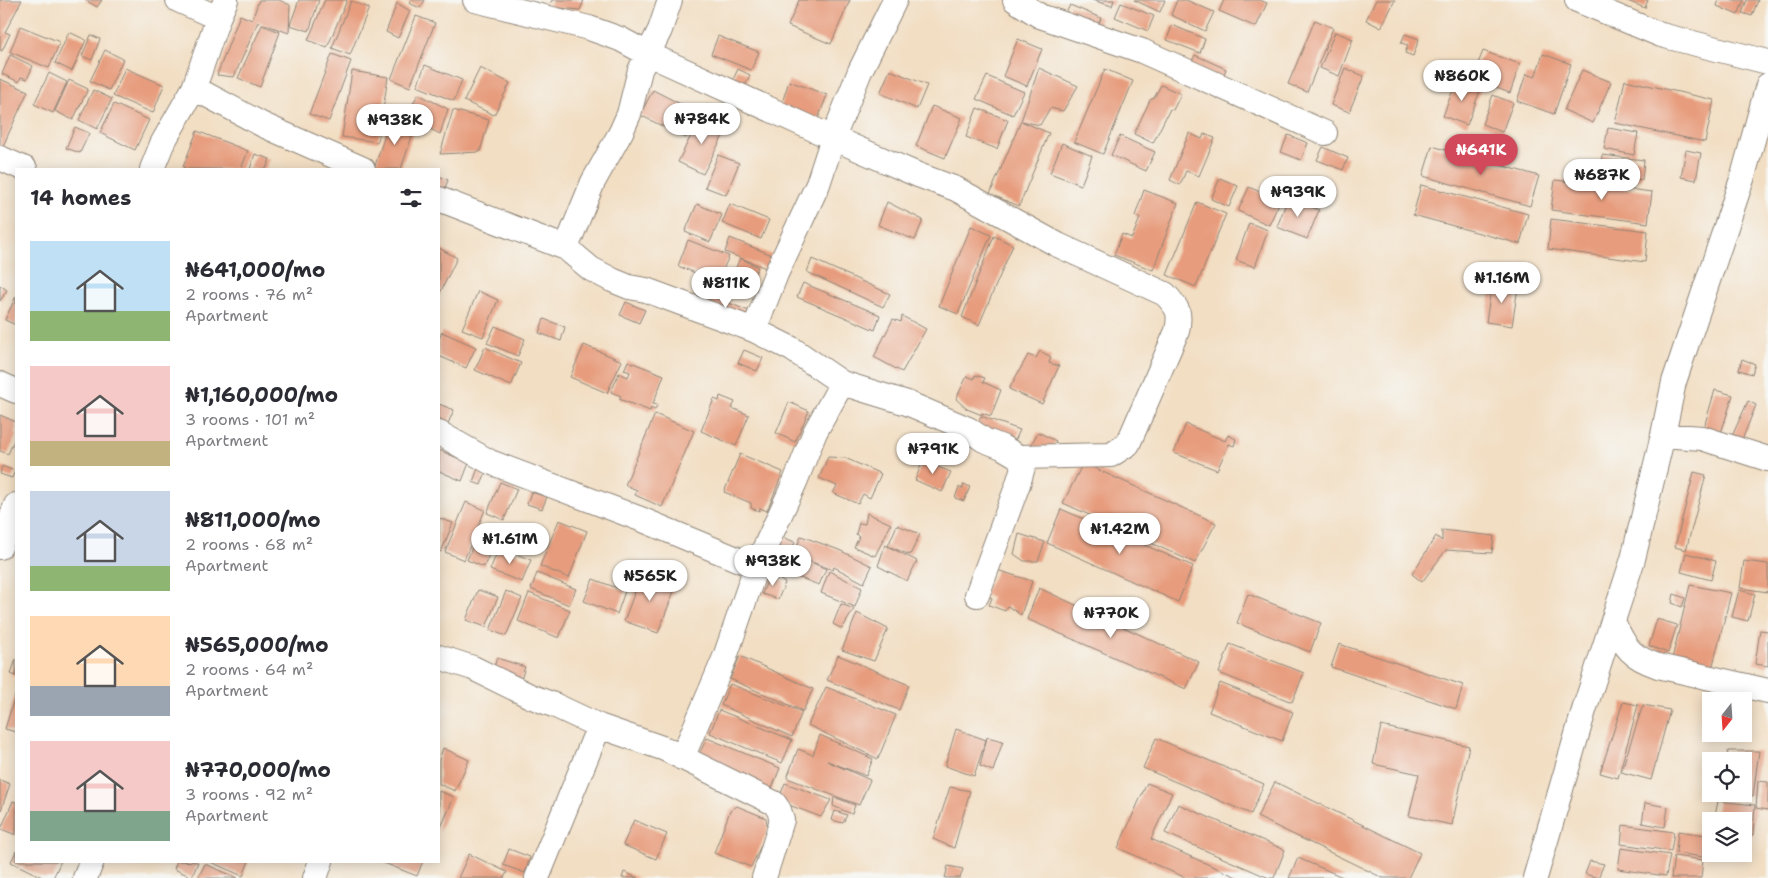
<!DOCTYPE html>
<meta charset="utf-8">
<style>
:root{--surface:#fff;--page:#f2f2f3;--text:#2b2b33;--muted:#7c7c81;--accent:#d1495b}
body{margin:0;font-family:"Shantell Sans",sans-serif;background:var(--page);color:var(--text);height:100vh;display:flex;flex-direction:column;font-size:19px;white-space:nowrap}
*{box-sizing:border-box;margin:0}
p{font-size:16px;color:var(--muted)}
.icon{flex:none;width:28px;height:28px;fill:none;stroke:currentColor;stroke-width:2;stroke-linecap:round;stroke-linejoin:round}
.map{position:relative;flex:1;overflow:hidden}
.panel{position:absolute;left:15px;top:168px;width:425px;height:695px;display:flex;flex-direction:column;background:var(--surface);border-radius:0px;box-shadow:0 2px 12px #0003}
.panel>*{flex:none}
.needle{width:32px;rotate:197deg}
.fabs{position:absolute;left:1702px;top:692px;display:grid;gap:10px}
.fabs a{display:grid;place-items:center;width:50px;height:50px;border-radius:0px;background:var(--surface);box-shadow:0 2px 12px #0003;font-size:25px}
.price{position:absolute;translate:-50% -42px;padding:0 11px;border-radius:18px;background:#fff;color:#222;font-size:16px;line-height:32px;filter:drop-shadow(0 1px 2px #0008)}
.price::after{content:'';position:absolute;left:50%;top:30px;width:15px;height:11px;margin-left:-8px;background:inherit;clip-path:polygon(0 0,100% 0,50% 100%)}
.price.active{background:var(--accent);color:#fff}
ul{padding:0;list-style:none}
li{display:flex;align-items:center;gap:15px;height:125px;padding:0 15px}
li span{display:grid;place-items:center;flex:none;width:140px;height:100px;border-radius:0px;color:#555}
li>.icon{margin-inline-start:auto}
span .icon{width:60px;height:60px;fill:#fffc;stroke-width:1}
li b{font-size:21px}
h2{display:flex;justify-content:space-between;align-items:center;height:60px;padding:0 15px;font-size:21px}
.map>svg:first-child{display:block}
</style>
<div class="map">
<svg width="1768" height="878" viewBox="0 0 1768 878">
<rect width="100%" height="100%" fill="#f6f6f2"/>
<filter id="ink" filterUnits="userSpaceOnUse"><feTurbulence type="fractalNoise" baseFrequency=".02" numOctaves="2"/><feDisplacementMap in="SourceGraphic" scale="10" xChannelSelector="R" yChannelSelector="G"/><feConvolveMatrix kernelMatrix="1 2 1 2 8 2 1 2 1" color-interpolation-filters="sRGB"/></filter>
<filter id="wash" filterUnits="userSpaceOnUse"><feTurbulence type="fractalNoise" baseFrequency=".0096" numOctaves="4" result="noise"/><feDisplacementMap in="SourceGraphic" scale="20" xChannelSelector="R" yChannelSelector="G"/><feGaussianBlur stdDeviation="1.12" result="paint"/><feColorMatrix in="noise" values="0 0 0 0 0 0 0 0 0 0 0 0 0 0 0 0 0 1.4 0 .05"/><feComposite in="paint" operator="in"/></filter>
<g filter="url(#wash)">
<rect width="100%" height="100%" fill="#f2dec3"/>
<g id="blocks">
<path fill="#e79c7d" d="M0,0h22l-17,32 5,2 -8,17 -2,-1z
M85,0h17l-5,7z
M259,0h20l11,5 -1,28 -31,-11 -24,55 -17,-2 23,-60 12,5z
M299,0h20l-10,31 -19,-6z
M325,0h22l-20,48 -19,-8z
M411,0h14l-5,8 -11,-5z
M552,0h32l-4,10 -31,-3z
M799,0h51l-19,44 -43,-18z
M1092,0h22l-2,6z
M1134,0h31l-5,12z
M1177,0h9l28,12 -9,19 -34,-16z
M1224,0h36l7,3 -11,24 -37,-16z
M1376,0h19l-14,28 -15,-8z
M1625,0h23l-3,8z
M1719,0h25l-6,15 -21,-9z
M1747,0h11l-6,16 -10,-3z
M351,1l18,7 -19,47 -18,-7z
M397,3l13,8 -12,27 -12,-6z
M1121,3l33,13 -6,15 -33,-14z
M1070,5l31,13 -4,10 -32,-13z
M416,16l19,7 -25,64 -19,-8z
M1315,20l18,8 -26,64 -19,-8z
M262,25l18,7 -20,55 -22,-9z
M1172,25l33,14 -5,14 -33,-13z
M20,26l40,16 -11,26 -39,-16z
M69,32l17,8 -14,31 -17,-8z
M1335,32l18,7 -14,37 -19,-8z
M1405,34l14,5 -6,17 -8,-3 3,-8 -7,-2z
M91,35l9,4 -8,21 -10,-4z
M718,36l41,16 -8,18 -40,-16z
M1018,39l24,10 -15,37 -24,-10z
M105,50l18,9 -14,31 -19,-9z
M1483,51l37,13 -10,29 -38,-14z
M332,54l19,7 -22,60 -20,-7z
M1543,54l28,10 -17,50 -37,-13 9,-27 9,3z
M10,55l23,11 -6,13 -6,-2 -2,5 -17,-8z
M1195,55l31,14 -4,10 -32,-14z
M425,65l37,15 -8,21 -37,-15z
M125,68l39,17 -11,28 -40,-17z
M480,68l30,15 -16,32 -30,-14z
M1039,68l39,18 -15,25 -13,-3 -10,17 -19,-4 28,12 -30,73 -29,-12 31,-73z
M1345,68l19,8 -15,36 -18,-7z
M738,69l12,6 -8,18 -13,-5z
M1105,69l28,12 -30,73 -29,-12z
M890,70l37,15 -10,24 -37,-16z
M1582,70l29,12 -18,41 -29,-13z
M352,71l36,6 -10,65 -36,-5z
M49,73l18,9 -14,31 -19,-9z
M987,76l37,16 -11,23 -37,-16z
M0,79l28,12 -25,55 -3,-1z
M1457,79l24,9 -14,37 -24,-9z
M69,80l19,9 -15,31 -18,-9z
M1625,80l89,20 -9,42 -90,-19z
M789,81l38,14 -9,24 -37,-13z
M1161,85l20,9 -8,16 -3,-1 -17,34 -19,-9 16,-34 4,-2z
M93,90l19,9 -15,30 -18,-9z
M653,90l45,23 -12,25 -46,-23z
M418,94l30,15 -8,25 -34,-17z
M1493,95l20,8 -11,29 -20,-8z
M114,104l35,16 -14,30 -35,-17z
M932,106l30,12 -17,40 -29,-12z
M977,108l31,12 -11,29 -31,-12z
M453,110l36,10 -9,32 -40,2z
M701,115l26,13 -24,46 -25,-12z
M390,119l25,8 -14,42h-27z
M75,127l14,6 -9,20 -14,-5z
M1608,128l30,5 -4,22 -30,-6z
M197,131l51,20 -7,18h-54l-4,-2z
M1189,133l13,6 2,-5 11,4 -16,38 -13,-5 -6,14 -10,-5z
M1288,135l20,8 -7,17 -20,-8z
M1120,136l35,16 -9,19 -35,-16z
M1062,143l30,13 -11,29 -31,-12z
M1432,146l107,30 -9,30 -107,-30z
M1323,147l25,11 -5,12 -26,-10z
M1686,150l15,3 -5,27 -15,-3z
M255,154l15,5 -4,10h-16z
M718,155l21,8 -13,32 -21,-8z
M1602,155l42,5 -2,20 -42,-5z
M439,176l9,4 -6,16 -3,-1z
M1220,178l18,8 -9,21 -18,-8z
M1555,180l97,12 -4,31 -97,-13z
M1421,185l107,29 -8,30 -107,-29z
M1249,187l31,14 -11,24 -31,-14z
M1144,190l34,13 -25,67 -39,-15 8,-21 10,4 8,-20 -5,-2z
M1288,198l31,12 -12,29 -30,-12z
M887,202l36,18 -8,20 -37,-15z
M1197,202l29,12 -30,73 -29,-12z
M697,204l25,11 -12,27 -25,-10z
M730,204l39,16 -8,19 -39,-16z
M1551,219l97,12 -3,31 -97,-13z
M1249,223l19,7 -13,37 -19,-7z
M971,226l20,9 -33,79 -19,-8z
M994,236l19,9 -34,80 -17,-8z
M730,238l42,17 -6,13 -41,-16z
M688,240l41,16 -11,26 -40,-16z
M439,248l18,10 -18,37z
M740,258l18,9 -12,27 -18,-8z
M812,259l78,35 -7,13 -76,-35z
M803,283l77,32 -5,15 -78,-33z
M1492,283l26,4 -6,39 -26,-4z
M0,285l7,5 -7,11z
M478,291l20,9 -15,37 -21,-8z
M16,296v29l-11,-5z
M711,296l38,15 -4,9 -40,-11z
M626,302l19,8 -6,13 -19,-8z
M902,316l24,13 -24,43 -28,-15 19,-38 8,3z
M544,319l21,8 -4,14 -22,-8z
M495,326l30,13 -7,17 -31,-13z
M442,332l34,15 -10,21 -27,-12v-17z
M584,345l38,16 -15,32 -37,-16z
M485,347l36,16 -10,23 -36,-16z
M744,350l19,8 -6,13 -19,-8z
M1040,351l11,6 -2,6 10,3 -17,38 -33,-15 19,-34 8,3z
M1742,359l13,5 -3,10 -13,-4z
M628,361l36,14 -11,29 4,1 -2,5 -4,-2 -1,3 -31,-12 2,-3 -10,-4 8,-19 9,4 2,-5 -6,-2z
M975,375l10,3 -2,4 18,8 -10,26 -9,-3v2l-15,-6 -11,-10 11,-23 7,3z
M1715,390l18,5 -12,38 -17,-6z
M720,396l15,6 -3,6 17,7 -13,31 -35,-15 13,-32 5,2z
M1748,401l8,4 -14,35 -10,-4z
M789,402l20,9 -14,31 -19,-9z
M439,404l15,6 -8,18 -7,-3z
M655,414l39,17 -32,76 -27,-12 2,-5 -12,-5z
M0,415l16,7v14l-8,18 -8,-3z
M981,416l39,14 -7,15 -38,-17z
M1186,424l39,17 3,-6 8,4 -2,7 -5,-2 -12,26 -43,-17z
M1038,432l18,9 -4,6h-22z
M439,450l30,13 -7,18 -23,-10z
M740,454l43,18 -16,39 -7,-3 -1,3 -8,-3v-5l-27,-11z
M828,457l17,1 36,16 -11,24 -7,-4 -5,10 -25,-11 4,-7 -18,-8z
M924,458l13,6 -2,2 16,6 -9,20 -27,-12z
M1083,463l133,60 -21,40 -132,-60z
M2,466l13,5 -3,7 -12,-4z
M478,468l8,3 -5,14 -8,-3z
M1694,472l12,3 -20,75 -11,-3z
M500,482l17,7 -13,31 -17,-7z
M964,484l6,3 -6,14 -9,-3 4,-11 3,2z
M531,492l16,5 -5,12 -15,-5z
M466,502l19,8 -21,50 -19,-8z
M1061,509l132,57 -15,36 -131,-59z
M867,513l24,11 -16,32 -21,-9 5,-10 -3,-3 3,-11 6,1z
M439,518l14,5 -12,29 -2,-1z
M559,520l28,11 -18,47 -29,-12z
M897,525l23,9 -10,21 -22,-9z
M480,528l17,7 -13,32 -17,-7z
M1442,530l52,6 -2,17 -46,-3 -24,32 -10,-8 24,-38 6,5z
M1019,534l26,8 -7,19h-14l-10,-7z
M801,536l38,14 33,16 -8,17 -30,-16 -1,3 -24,-9 17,8 -7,16 -27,-10 8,-19 7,4 1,-3 -13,-5z
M782,537l13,5 -4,10 -12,-4z
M885,545l32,16 -10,20 -29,-15z
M499,547l32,13 -9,22 -32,-12z
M1686,553l30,8 -5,19 -30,-8z
M1744,561l24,3v28l-28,-4z
M643,570l34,13 -19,50 -34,-12z
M997,570l35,11 -11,34 -13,-9 -3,5 -16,-6 3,-7 -8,-4z
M829,571l33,17 -7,19 -34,-14z
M537,573l39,16 -7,16 -38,-16z
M770,573l15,10 -7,16 -16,-5z
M593,579l32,12 -8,23 -33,-13z
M1690,585l41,8 -20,80 -40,-10z
M1039,588l160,74 -13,27 -159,-70z
M478,590l20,7 -12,30 -20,-7z
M1739,590l16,4 -7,27 -16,-4z
M506,591l16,7 -16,38 -16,-6z
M529,593l41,17 -11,28 -41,-17z
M1248,594l73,29 -11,29 -73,-29z
M1674,594l11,4 -3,9 -10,-4z
M841,604l13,5 -12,20 -9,-5z
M857,613l31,16 -14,32 -32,-11z
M1657,619l20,6 -9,28 -19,-7z
M1760,630l8,1v35l-13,-2z
M1230,644l74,29 -12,29 -73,-29z
M1339,644l124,41 -7,24 -125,-42z
M838,655l71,30 -10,25 -72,-30z
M740,656l73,33 -10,22 -73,-32z
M497,658l28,9 -5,16 -28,-10z
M16,659v17l-5,-2z
M1220,683l73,29 -11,29 -73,-29z
M730,684l72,28 -10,25 -71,-32z
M826,687l70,28 -18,44 -70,-34z
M16,692v40l-11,-3z
M1623,702l15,3 -20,73 -18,-5z
M1643,705l27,5 -19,70 -30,-8z
M719,710l73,30 -10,23 -72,-30z
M1381,726l88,20 -17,79 -43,-9 10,-42 -46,-10z
M956,729l30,11 -12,36 -29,-10z
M820,735l53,24 -7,17 -39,-15 43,19 -11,25 -72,-27 11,-29 15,6z
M987,737l16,4 -10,30 -13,-5z
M707,738l73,30 -9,23 -75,-31z
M1156,738l108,46 -13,30 -108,-46z
M443,748l26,12 -14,31 -16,-7v-24z
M1728,751h31l-6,45 -9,-2v-33h-18z
M0,780l10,4 -10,29z
M1758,781l10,1v28l-12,-2z
M1275,782l145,71 -12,25h-25l-126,-61z
M785,783l46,17 -10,17 -43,-16z
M1147,783l25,10 -21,46 88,39h-53l-68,-30z
M950,787l20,4 -16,57 -21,-9z
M439,791l15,6 -15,35z
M834,797l21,8 -3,9 -19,-8z
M13,801l3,1v33l-15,-6z
M1718,801l37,4 -2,30 -9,-2v-12h-30z
M1645,803l23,4 -3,20 -23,-4z
M1178,804l107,46 -11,28h-5l-104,-45z
M737,806l29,12 2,12 -17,37 -37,-14 16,-42z
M835,811l12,4 -4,8 -11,-3z
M634,820l33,14 -11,25 -33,-14z
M1623,825l51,7 -3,19 -50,-7z
M1678,831l28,4 -3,22 -27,-4z
M1621,848l49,7 -4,21 -48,-7z
M509,849l21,8 -5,16 -22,-8z
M16,851v10h45l-8,17h-9l-33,-16z
M469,854l38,18 -3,6h-46z
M1674,856l29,4 -2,18h-30z
M1298,858l47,20h-56z
M177,861l21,1 -6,15 -18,-8z
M208,861h41l-6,15z
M385,861h38l-6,15 -33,-13z
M1590,861l14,3 -6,14 -13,-4z
M205,864l33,14h-40z
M948,866l15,3 -3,9h-15z
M624,872l14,6h-16z"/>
</g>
</g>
<g filter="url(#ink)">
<use href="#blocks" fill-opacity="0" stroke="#8e8477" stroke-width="1"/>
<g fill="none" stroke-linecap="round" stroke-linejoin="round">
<defs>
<path id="minor" d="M178,0l40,18
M475,0l114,28 31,11 28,15 185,84 85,37 38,14 102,56 107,49c13,14 16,18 12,37l-49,113 -17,11 -92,2
M1015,0l25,16 102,35 183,82
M1577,0l84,35 107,27
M194,88l69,37 100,44
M0,158l25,11
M152,169l10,-25 32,-56 24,-70 8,-18
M439,199l127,49 25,21 21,11 17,7 17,3 108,40 38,19 50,34 65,20 61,26 16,11 18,7 17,10 4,10 -5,17 -41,111
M566,248l27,-66 28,-50 8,-18 11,-44 20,-40 10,-30
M754,330l22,-56 42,-90 15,-46 27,-67 35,-71
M0,384l16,7
M439,433l51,29 153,58 113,47
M1663,435l39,3 66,21
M0,547l16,-42
M1613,622c13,26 16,34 45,44l110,25
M439,657l34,11 57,28 26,10 43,20 66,23 109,54 5,7 3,10 -18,58
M682,758l43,-101 31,-90 39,-85 20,-50 27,-49
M85,878l7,-17
M315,878l6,-17
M537,878l62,-152
M1535,878l50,-171 48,-148 30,-124 11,-53 69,-206 25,-91"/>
</defs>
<use href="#minor" stroke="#8e8477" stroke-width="26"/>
<use href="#minor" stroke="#fff" stroke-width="24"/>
</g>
</g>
</svg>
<div class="fabs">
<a><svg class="needle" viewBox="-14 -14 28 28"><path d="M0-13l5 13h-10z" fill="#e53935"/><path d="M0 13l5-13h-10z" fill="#7c7c81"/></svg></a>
<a><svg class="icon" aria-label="locate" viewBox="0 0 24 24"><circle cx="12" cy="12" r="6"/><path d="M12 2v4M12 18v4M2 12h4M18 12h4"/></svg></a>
<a><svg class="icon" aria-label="layers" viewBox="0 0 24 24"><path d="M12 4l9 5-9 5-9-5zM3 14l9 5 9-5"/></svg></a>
</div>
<b class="price" style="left:1462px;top:102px">₦860K</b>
<b class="price" style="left:702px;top:145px">₦784K</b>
<b class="price" style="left:395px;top:146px">₦938K</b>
<b class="price active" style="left:1481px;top:176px">₦641K</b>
<b class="price" style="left:1602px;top:201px">₦687K</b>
<b class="price" style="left:1298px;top:218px">₦939K</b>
<b class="price" style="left:1502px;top:304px">₦1.16M</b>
<b class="price" style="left:726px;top:309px">₦811K</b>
<b class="price" style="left:933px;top:475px">₦791K</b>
<b class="price" style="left:1120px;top:555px">₦1.42M</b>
<b class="price" style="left:510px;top:565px">₦1.61M</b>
<b class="price" style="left:773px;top:587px">₦938K</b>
<b class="price" style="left:650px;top:602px">₦565K</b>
<b class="price" style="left:1111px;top:639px">₦770K</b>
<section class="panel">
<h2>14 homes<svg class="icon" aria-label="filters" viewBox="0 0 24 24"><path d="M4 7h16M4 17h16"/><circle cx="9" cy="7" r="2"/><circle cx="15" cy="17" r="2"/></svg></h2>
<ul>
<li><span style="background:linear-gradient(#bfe0f5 70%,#8fb573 0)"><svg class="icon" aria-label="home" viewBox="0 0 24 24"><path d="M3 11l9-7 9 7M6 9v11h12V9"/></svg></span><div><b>₦641,000/mo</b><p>2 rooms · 76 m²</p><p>Apartment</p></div></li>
<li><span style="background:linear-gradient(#f6c9c9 75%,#c2b280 0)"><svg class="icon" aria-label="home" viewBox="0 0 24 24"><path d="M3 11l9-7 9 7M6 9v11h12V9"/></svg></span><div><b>₦1,160,000/mo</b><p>3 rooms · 101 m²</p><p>Apartment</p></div></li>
<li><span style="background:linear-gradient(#c9d6e8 75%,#8fb573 0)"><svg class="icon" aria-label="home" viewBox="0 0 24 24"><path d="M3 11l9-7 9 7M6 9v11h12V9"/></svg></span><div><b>₦811,000/mo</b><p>2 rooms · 68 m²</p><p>Apartment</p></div></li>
<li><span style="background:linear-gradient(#ffd9b3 70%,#9aa5b1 0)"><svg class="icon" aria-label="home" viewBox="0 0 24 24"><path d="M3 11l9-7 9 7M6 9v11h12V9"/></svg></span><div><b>₦565,000/mo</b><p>2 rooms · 64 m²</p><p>Apartment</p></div></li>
<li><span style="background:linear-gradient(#f6c9c9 70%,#7fa58c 0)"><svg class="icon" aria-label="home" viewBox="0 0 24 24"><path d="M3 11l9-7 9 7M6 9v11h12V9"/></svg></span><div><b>₦770,000/mo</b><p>3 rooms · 92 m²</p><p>Apartment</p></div></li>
</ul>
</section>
</div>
